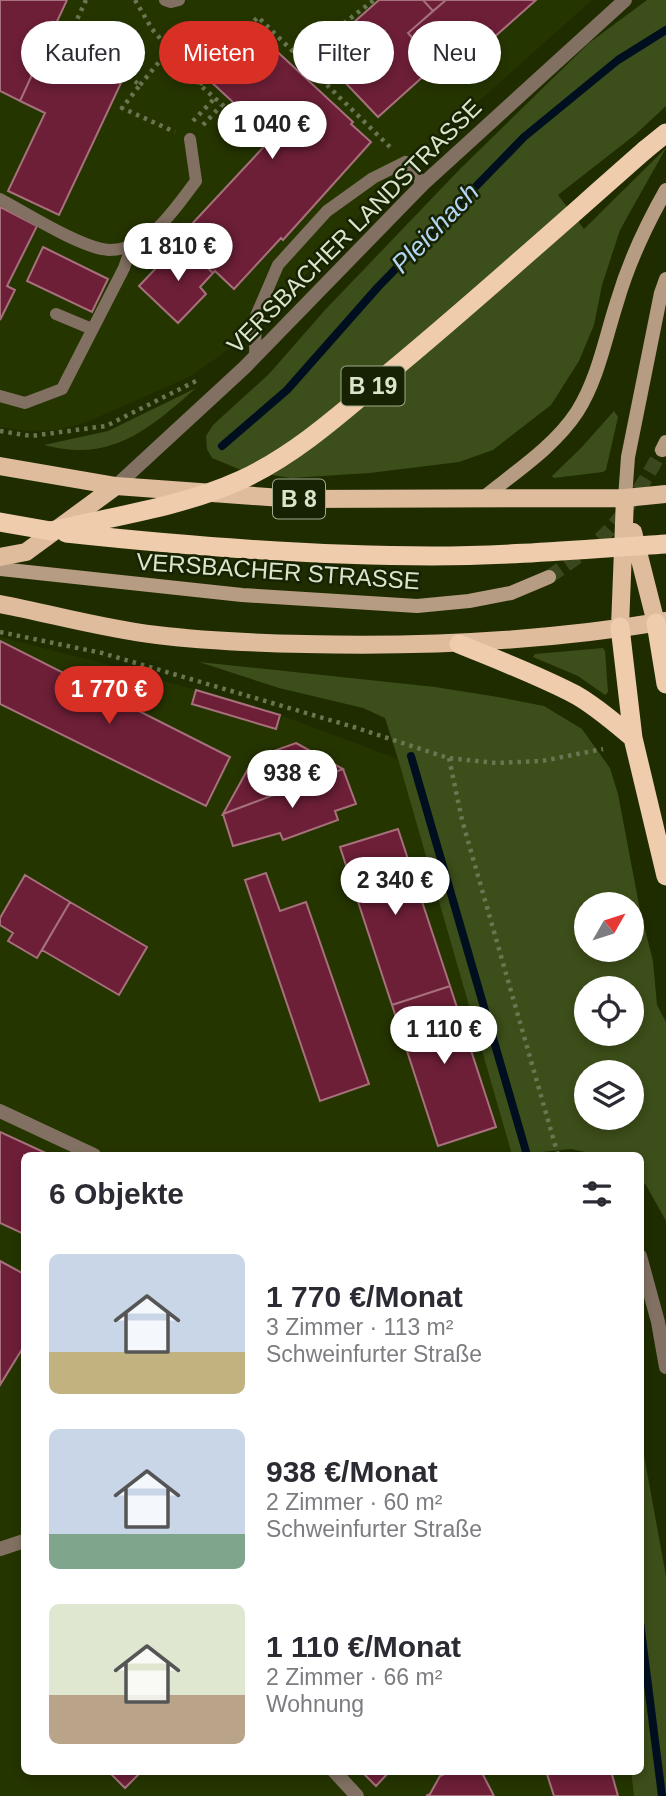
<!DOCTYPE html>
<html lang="de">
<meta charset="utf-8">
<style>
:root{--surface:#fff;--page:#f7f7f7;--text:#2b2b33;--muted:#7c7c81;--accent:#d93025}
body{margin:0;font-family:Helvetica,sans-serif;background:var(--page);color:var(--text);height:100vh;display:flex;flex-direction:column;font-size:26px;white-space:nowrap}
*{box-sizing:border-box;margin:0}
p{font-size:23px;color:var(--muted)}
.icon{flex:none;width:38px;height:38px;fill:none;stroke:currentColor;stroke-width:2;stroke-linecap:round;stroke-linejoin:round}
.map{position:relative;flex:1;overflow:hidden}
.side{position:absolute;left:21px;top:1152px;width:623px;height:623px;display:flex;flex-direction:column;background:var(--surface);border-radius:10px;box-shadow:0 4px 10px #0003}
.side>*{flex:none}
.top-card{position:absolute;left:21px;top:21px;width:625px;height:63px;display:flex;gap:14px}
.needle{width:46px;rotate:51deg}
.buttons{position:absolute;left:574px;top:892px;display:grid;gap:14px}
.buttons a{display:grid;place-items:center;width:70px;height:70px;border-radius:50%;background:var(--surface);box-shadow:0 4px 10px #0003;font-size:35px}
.price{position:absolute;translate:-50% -60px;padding:0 16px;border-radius:24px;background:#fff;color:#222;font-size:23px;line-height:46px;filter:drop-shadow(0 2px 4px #0008)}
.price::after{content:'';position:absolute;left:50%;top:42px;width:21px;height:16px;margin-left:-10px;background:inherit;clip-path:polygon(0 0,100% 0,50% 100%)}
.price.current{background:var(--accent);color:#fff}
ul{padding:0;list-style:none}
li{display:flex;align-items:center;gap:21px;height:175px;padding:0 28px}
li span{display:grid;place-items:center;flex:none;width:196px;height:140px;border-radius:10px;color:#555}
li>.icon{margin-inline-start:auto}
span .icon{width:84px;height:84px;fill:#fffc;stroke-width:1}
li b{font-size:30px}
h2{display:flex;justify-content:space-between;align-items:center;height:84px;padding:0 28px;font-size:30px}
.chip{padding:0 24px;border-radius:32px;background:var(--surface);box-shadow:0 4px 10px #0003;font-size:24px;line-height:63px}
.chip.current{background:var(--accent);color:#fff}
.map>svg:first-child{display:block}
</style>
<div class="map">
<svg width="666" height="1796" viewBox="0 0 666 1796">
<rect width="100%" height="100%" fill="#1f2c00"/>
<path fill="#253500" d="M0,0h592l-197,176 -90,100 -76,73 -38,27 -104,46 -29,8 -34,1 -24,-4z
M0,637l117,30 163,48 118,44 114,396h-488v616h607l3,25h-634z"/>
<path fill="#3c4e19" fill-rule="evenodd" d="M647,0h19v106l-30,28 -78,61 26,34 82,-81 -46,82 -18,55 -8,40 -15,36 -28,44 -58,45 -34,12 -89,11 -79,5 -50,-8 -29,-12 -5,-9 -1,-13 7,-11 56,-51 56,-64 135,-141 129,-126z
M196,388c-48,42 -85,75 -152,57l64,-14z
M614,411l4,6 -12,53 -3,2 -49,6 -2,-2 29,-28z
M603,648l2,3 3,41 -3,3 -27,-19 -45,-19 2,-3z
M199,662l236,25 63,10 46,9 38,23 28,39 8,26 22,116 13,51 4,44 9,17v199l-20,-36 -5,-4 -1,-26h-41l-28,-6 -59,6 -114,-396 -13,-41 -22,-10 -84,-20zM586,905h46v45h-46zM586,989h46v45h-46zM586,1073h46v45h-46z
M641,1439l25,137v220h-32l-3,-25h9z"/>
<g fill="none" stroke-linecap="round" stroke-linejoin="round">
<path stroke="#000f20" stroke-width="8" d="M222,446l65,-56 91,-103 146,-150 94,-77 48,-30
M411,756l116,399
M640,1622l22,174"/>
</g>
<path fill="#6c1f37" stroke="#a7717c" stroke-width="2" d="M0,0h67l-47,101 -20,-10z
M379,0h44l10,11 -25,22 28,32 -58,52 -60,-63z
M423,0h23l-13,11z
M446,0h90l-88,78 -40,-45z
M255,31l98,91 -2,2 20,18 -88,98 -2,-2 -47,51 -19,-18 -2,2 -36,-33 95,-102 -63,-58z
M45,46l76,37 -62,132 -51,-24 37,-78 -25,-12z
M0,207l37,19 -30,60 8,4 -15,30z
M180,243l33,30 -13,14 6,7 -28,29 -39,-37z
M43,247l65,32 -16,33 -65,-31z
M0,641l230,116 -24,49 -206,-102z
M196,690l84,25 -4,14 -84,-25z
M296,743l47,26 -120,45 31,-56z
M343,769l13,35 -21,7 3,9 -55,20 -3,-7 -47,13 -10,-32z
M398,829l52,157 -58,19 -52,-158z
M266,873l14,38 26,-9 63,182 -49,17 -75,-221z
M25,875l45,27 -33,56 -29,-17 5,-8 -13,-8v-7z
M70,902l77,45 -28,48 -77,-45z
M450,986l46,141 -58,19 -46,-141z
M0,1132l50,23h-26v79l-24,-11z
M0,1261l24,13v72l-24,39z
M108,1771h34l-17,17z
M361,1771h29l-14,15z
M451,1771h30l13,25h-68l4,-2 10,-18z
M546,1771h65l7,25h-64z"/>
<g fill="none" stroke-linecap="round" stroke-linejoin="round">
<path stroke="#3b481f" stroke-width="14" stroke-dasharray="14 7" stroke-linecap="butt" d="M549,577c21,-15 44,-29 61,-48 21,-23 37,-52 52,-79"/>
<path stroke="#6a7652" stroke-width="4.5" stroke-dasharray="3.5 5" stroke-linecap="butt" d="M86,0l-24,52 67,25 11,8 -18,23 53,24
M135,0l17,29 48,56 61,54
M291,51l48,-24 35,-27
M140,85l29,-35
M200,85l9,-19 49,-49 134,132
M193,121l21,-22
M203,125l18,-19
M0,431l31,5 75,-10 94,-47
M0,632l102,21 255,75 91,30 48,5 46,-2 61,-12
M449,758l13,62 96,335"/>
<path stroke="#827162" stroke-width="12" d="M165,0l6,2 8,-2
M0,199c26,14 81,49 109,51 6,0 16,-2 21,-4 28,-10 49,-43 66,-65l-6,-42
M56,314l36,15
M255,356l1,-40 22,-51 49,-54 46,-33 32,-16 18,22
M0,396l25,7 37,-14 62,-121 8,-23"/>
<path stroke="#827162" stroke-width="14" d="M116,486l129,-119 178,-183 202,-184
M0,1111l94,44
M334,1771l23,25"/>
<path stroke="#827162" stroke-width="14" d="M640,1256l18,66 8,45
M0,1549l24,-8"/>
<path stroke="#b69c82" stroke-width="14" d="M662,450l4,-8
M483,498c32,-26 71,-51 94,-86 21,-33 28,-73 40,-110 12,-41 28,-75 49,-112
M625,498l3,-41 33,-164 5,-14
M0,569l242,26 175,11 52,-5 42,-8 38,-16"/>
<path stroke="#dfbc9c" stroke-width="18" d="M0,466l116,20 180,13 329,-1 41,-4
M633,532l23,91
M0,557l26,-5 90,-66
M0,604c52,10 104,25 157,31 49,6 99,8 148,9 121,3 242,-3 361,-23
M620,627l5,-129"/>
<path stroke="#eeccac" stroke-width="19" d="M645,150l21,-17
M0,522l51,9
M656,623l10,61
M620,627l13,111 33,138
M459,644c39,16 79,31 117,51 21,12 39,28 57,43"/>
<path stroke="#eeccac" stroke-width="19" d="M51,531c63,-15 131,-24 190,-51 58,-27 106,-72 155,-113 84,-70 166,-144 249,-217
M66,533c121,13 244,23 366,23 78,0 156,-7 234,-12"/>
</g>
<g text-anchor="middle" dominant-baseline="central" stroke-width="5" stroke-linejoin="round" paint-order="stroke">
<g fill="#172202" stroke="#a0aa8f" stroke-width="2">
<rect x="341.5" y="366.5" width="63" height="39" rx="5"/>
<rect x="273" y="479.5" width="52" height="39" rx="5"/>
</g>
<g font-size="23" font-weight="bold" fill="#dae5cc">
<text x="373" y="386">B 19</text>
<text x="299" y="499">B 8</text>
</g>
<g font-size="24" fill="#dae5cc" stroke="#172202">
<text transform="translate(354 226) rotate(-45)">VERSBACHER LANDSTRASSE</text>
<text transform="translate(278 571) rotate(4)">VERSBACHER STRASSE</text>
</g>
<g font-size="26" font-style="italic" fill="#b4d6f5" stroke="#172202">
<text transform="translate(435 228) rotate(-46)">Pleichach</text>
</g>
</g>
</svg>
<div class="buttons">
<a><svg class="needle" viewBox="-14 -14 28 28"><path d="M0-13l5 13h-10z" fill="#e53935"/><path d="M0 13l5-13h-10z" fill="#7c7c81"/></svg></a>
<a><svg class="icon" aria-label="locate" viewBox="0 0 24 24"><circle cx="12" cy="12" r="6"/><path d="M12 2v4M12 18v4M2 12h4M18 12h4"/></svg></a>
<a><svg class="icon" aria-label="layers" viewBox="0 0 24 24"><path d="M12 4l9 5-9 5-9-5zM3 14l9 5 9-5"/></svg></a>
</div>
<b class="price" style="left:272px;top:161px">1 040 €</b>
<b class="price" style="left:178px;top:283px">1 810 €</b>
<b class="price current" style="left:109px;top:726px">1 770 €</b>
<b class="price" style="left:292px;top:810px">938 €</b>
<b class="price" style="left:395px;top:917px">2 340 €</b>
<b class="price" style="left:444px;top:1066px">1 110 €</b>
<div class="top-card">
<a class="chip">Kaufen</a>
<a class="chip current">Mieten</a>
<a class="chip">Filter</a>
<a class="chip">Neu</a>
</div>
<section class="side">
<h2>6 Objekte<svg class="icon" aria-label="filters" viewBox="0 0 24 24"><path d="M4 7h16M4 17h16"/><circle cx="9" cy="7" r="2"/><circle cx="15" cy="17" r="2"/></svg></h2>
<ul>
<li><span style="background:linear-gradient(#c9d6e8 70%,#c2b280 0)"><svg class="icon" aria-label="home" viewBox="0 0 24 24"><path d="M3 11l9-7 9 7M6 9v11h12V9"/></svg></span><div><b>1 770 €/Monat</b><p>3 Zimmer · 113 m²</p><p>Schweinfurter Straße</p></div></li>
<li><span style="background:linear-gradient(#c9d6e8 75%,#7fa58c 0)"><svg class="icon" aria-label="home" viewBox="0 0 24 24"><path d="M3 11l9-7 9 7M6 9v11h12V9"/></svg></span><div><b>938 €/Monat</b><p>2 Zimmer · 60 m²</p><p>Schweinfurter Straße</p></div></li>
<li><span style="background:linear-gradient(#dfe7d0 65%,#b9a48a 0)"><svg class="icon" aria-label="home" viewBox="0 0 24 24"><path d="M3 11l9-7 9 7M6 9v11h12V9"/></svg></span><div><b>1 110 €/Monat</b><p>2 Zimmer · 66 m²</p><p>Wohnung</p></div></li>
</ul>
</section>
</div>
